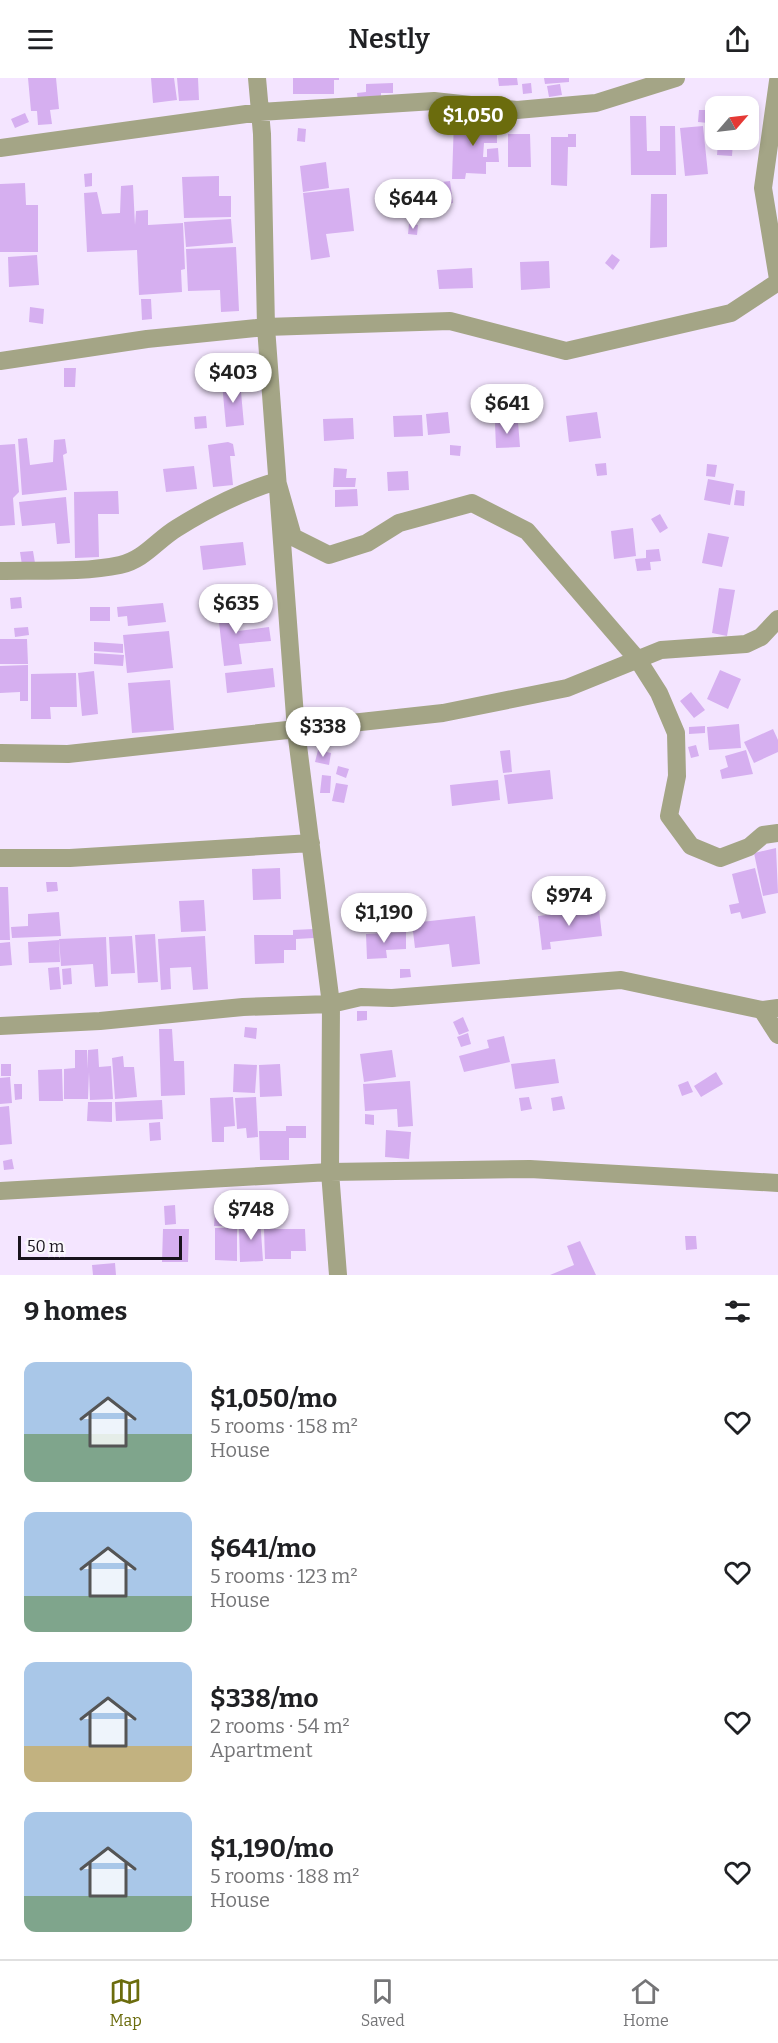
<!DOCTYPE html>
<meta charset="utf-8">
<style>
:root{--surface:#fff;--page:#f2f2f2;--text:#202124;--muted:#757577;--line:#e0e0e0;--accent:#6b6c0d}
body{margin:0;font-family:Bitter,serif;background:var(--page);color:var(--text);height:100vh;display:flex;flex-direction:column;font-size:22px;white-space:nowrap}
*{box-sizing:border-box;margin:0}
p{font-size:20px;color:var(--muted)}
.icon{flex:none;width:33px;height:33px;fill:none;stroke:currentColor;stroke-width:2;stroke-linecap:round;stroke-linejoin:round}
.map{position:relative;height:1197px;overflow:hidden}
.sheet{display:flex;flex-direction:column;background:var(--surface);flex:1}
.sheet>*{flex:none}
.needle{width:39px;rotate:62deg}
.controls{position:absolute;left:705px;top:18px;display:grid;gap:12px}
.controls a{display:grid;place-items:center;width:54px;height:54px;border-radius:12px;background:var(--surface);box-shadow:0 3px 9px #0003;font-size:30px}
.scale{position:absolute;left:18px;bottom:15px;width:164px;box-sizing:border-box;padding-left:6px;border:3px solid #18131c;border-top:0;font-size:16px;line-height:21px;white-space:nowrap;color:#18131c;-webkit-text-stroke:4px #faf7fc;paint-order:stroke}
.price{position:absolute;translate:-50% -51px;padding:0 14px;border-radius:21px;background:#fff;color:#222;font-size:20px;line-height:39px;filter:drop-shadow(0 2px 3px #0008)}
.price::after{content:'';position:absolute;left:50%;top:36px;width:18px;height:14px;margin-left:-9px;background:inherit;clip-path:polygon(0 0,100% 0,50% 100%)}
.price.active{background:var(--accent);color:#fff}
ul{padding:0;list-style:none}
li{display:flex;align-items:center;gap:18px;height:150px;padding:0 24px}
li span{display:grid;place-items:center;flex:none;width:168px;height:120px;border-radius:12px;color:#555}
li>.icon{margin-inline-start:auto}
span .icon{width:72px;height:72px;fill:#fffc;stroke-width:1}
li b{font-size:26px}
h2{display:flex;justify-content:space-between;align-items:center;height:72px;padding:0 24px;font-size:26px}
header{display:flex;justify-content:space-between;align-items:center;height:78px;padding:0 24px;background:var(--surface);font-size:27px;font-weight:600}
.tab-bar{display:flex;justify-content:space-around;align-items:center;height:84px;border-top:2px solid var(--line);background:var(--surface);font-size:16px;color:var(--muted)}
.tab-bar a{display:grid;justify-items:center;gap:3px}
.tab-bar .active{color:var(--accent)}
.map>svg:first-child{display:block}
</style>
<header><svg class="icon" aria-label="menu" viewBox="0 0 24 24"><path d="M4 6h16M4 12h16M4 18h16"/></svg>Nestly<svg class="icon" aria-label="share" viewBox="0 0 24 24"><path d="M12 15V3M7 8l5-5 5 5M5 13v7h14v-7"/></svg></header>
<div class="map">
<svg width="778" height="1197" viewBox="0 0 778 1197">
<rect width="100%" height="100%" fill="#f4e5ff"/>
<path fill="#d6aff0" d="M28,0h28l3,31 -9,1 2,14 -14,1 -1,-14h-6z
M151,0h23l3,22 -24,3z
M177,0h21l1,22 -20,1z
M293,0h46v2h-5v14h-41z
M498,0h19l1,7 -19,1z
M544,0h25v4l-24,2z
M393,5v10h-12v7l-23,1 -1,-8 9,-1v-8z
M531,5l1,10 -9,1 -1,-10z
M560,6l2,11 -13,2 -2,-11z
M699,32h10l-1,13 -10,-1z
M25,35l4,9 -14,6 -4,-9z
M630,38h16l1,35h13v-25h15l1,49h-45z
M454,42l43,1v22h-13l-1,14h4v-8l11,-1 1,14h-13v12l-20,-1 -1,6h-13z
M703,48l5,48 -23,2 -5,-48z
M298,50l8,1 -1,13 -8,-1z
M508,56h22l1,33h-23z
M568,56h8v13h-8l-1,39 -16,-1v-48h17z
M718,63l15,1 -1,14 -15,-1z
M326,84l3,26 -26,4 -3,-26z
M92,95v13l-7,1 -1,-13z
M219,98v20h12v21l-47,1 -2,-41z
M450,103l3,22 -43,5 -3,-22z
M25,105l1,22h12v47h-38v-68z
M133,107l2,40 1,-14 12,-1v15l35,-2 2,46 -4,1 1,22 -43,3 -2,-45 -50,2 -3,-59 13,-1 5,22 18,-1 1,-27z
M349,110l5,43 -28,3 4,23 -19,3 -8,-67z
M651,116h16v53l-17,1z
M231,141l2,24 -47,4 -2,-25z
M409,146l9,1 -1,10 -9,-1z
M236,169l3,64 -18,1 -1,-22 -32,1 -2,-42z
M612,176l8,6 -7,10 -8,-7z
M37,177l2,30 -30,2 -1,-30z
M549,183l1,27 -29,2 -1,-28z
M472,190l1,20 -34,1 -2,-19z
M141,221h10l1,20 -10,1z
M30,229l14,2 -1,15 -14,-2z
M64,290h12l-1,19h-11z
M240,303l4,44 -18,2 -4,-44z
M448,334l2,21 -22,2 -2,-21z
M597,334l4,26 -32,4 -3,-26z
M422,337l1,21 -29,1 -1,-21z
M206,338l1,12 -12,1 -1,-12z
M353,340l1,21 -30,2 -1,-22z
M518,344l2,25 -24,1 -1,-25z
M27,360l3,27 23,-3 1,-22 11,-1 2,14 -4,2 4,35 -45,5 -4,-56z
M228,364l5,2 2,12h-5l3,29 -20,2 -5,-42z
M15,366l4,48 -6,6 2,27 -15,1v-81z
M450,367l11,1 -1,10 -10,-1z
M606,385l1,12 -10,1 -2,-12z
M707,386l10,1 -2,12 -9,-1z
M194,388l3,23 -31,3 -3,-23z
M334,390l13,1 -1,9h10l-1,9h-22z
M408,393l1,19 -21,1 -1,-19z
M708,401l26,5 -4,21 -26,-5z
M357,411l1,17 -23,1v-17z
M736,412l9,1 -1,15 -10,-1z
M118,413l1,23h-21l1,43 -24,1 -1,-66z
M66,419l4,46 -13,1 -2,-21 -33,3 -3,-24z
M660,436l8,14 -8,5 -9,-14z
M633,450l3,28 -22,3 -3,-28z
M708,455l21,4 -7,30 -20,-4z
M243,464l3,23 -43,5 -3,-24z
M659,471l2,12 -11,1 1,8 -14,1 -2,-12 11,-1v-8z
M33,473l2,12 -13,2 -2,-13z
M719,510l16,2 -8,46 -15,-3z
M21,519l1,11 -11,1 -1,-11z
M163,525l3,19 -38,4 -1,-10 -9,1 -1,-10z
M235,525l3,28 31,-4 2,14 -32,3 3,20 -18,2 -7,-61z
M90,529h20v14h-20z
M28,549l1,8 -14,2 -1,-9z
M169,553l4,37 -46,5 -4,-38z
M0,561h27l1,25h-28z
M94,564l29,2v9l-29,-2z
M94,575l30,2 -1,11 -29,-2z
M28,587v36h-8v-9l-20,1v-27z
M273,590l2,19 -48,6 -2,-20z
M720,592l21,9 -13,30 -21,-10z
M94,593l4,43 -16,2 -4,-43z
M76,595l1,34h-27l1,12h-20v-45z
M170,602l4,50 -42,3 -4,-50z
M691,614l14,18 -11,8 -14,-17z
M739,646l2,24 -32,2 -2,-23z
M705,648v7l-16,1v-7z
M773,651l5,11v12l-24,11 -10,-21z
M696,667l3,11 -8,2 -3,-11z
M318,672l13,3 -2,12 -14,-3z
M510,672l2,22 -9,1 -3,-22z
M746,672l7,24 -31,5 -2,-9 8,-3 -3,-11z
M338,688l11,3 -3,9 -10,-4z
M550,692l3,29 -45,5 -4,-29z
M322,697l9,1 -1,17h-10z
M498,702l2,20 -48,6 -2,-21z
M336,705l12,2 -4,18 -12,-2z
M776,770l2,45 -15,3 -9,-43z
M280,790l1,31 -28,1 -1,-31z
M755,790l11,45 -24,6 -2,-7 -9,2 -2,-9 10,-2 -7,-29z
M46,804h11l1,9 -11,1z
M0,809h8l2,53h-10z
M204,822l2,31 -25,1 -2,-31z
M599,831l3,27 -52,6 1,7 -9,1 -4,-34z
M59,834l2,24 -49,2 -1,-11 17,-1v-12z
M475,838l5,48 -28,3 -3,-23 -34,4 -3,-25z
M314,851v9l-18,1v11h-12v13l-29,1 -1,-29h39v-5z
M406,854v17l-20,1 1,8 -20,1 -1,-25z
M155,856l3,48 -20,1 -3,-48z
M132,858l3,37 -24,1 -2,-37z
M205,858l3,53 -15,1 -2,-23 -21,1 1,21 -10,1 -3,-51z
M106,859l2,49 -13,1 -2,-23 -32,2 -2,-27z
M59,862l1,22 -31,1 -1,-21z
M10,864l2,23 -12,1v-23z
M59,889l2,22 -11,1 -2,-22z
M71,890l1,16 -9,1 -1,-16z
M400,891h10l1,8 -11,1z
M357,933h10v9l-10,1z
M463,939l6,14 -10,4 -6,-13z
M245,949l12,1 -1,11 -12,-2z
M159,951h13l2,32h10l1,34 -24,1z
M468,955l3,11 -10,3 -4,-10z
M504,958l6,26 -46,10 -5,-16 30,-8 -2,-8z
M98,971l1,18 12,-1 2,33 -23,1 -1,-28 -1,27h-24v-30l11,-1v-18h12l1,19v-19z
M392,972l4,27 -32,5 -4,-28z
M123,978l1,11h10l3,30 -22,2 -3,-41z
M555,981l4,24 -44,6 -4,-25z
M1,986h10v12h-10z
M234,986l23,1 -2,28 -22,-1z
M280,986l2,32 -22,1 -1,-32z
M62,991l1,32h-24l-1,-31z
M716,994l7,12 -22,13 -7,-11z
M10,999l2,26 -12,1v-26z
M410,1003l3,45 -15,1 -1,-18 -32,2 -2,-27z
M688,1003l5,11 -11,4 -4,-11z
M14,1006h8v15l-7,1z
M562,1018l3,13 -12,2 -2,-13z
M233,1019l2,29 -11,1v15h-12l-2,-44z
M256,1019l2,40 -11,1 -1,-10 -9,1 -2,-31z
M529,1019l3,12 -11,2 -2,-13z
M162,1022l1,19 -47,2 -1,-19z
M88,1024h24v20l-25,-1z
M9,1028l3,38 -12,1v-38z
M365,1036l9,1v10l-9,-1z
M160,1044l1,18 -11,1 -1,-18z
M286,1048h20v12h-17v22h-29l-1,-29h27z
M386,1052l25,2 -2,27 -24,-2z
M12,1081l2,10 -10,1 -1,-9z
M175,1127l1,19 -11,1 -1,-19z
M225,1128h9l3,20h-23l1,-13h10z
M246,1140h14l3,43 -23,1 -1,-34h7z
M215,1150h22v33l-22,-1z
M163,1151h26l-1,33h-26z
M264,1151h41l1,22h-15v8h-26z
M685,1158h11l1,13 -11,1z
M580,1163l16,34h-46l24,-10 -7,-19z
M115,1185l1,12h-23l-1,-10z"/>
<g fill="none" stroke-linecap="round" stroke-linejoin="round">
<path stroke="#a4a586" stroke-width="18" d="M257,0l5,56 4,193 30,403 35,274 -1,168 8,103
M778,3l-15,107 15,91
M0,70l260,-36 174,-11 83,9 79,-7 80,-25
M0,283l147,-22 119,-12 184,-6 116,30 165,-38 47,-31
M0,493c37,-1 83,2 120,-6 24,-5 37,-25 57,-37 32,-20 64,-36 100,-47l16,56 36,18 38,-12 32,-20 73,-20 55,28 111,129 21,33 17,40 1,43 -8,40 22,30 29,12 29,-11 14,-12 15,-2
M0,675l68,1 375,-41 124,-25 94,-38 85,-6 15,-7 17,-18
M0,780h70l241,-15
M762,932l16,25
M0,948l100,-5 143,-14 88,-3 30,-7 31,1 229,-18 141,30 16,-2
M0,1113l330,-19 200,-3 248,14"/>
</g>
</svg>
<div class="controls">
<a><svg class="needle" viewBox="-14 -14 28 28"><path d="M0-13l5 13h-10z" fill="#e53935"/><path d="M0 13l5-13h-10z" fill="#757577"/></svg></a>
</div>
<div class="scale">50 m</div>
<b class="price active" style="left:473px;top:69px">$1,050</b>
<b class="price" style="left:413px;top:152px">$644</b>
<b class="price" style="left:233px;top:326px">$403</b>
<b class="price" style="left:507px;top:357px">$641</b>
<b class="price" style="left:236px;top:557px">$635</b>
<b class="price" style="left:323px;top:680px">$338</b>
<b class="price" style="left:569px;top:849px">$974</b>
<b class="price" style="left:384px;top:866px">$1,190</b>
<b class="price" style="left:251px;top:1163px">$748</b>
</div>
<section class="sheet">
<h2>9 homes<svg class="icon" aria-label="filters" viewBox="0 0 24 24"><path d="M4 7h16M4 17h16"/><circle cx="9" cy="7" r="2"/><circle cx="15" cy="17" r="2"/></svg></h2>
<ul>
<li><span style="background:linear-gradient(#a9c7e8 60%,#7fa58c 0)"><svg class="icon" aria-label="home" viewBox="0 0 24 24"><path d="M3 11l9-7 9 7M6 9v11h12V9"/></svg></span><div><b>$1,050/mo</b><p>5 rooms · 158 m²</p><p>House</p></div><svg class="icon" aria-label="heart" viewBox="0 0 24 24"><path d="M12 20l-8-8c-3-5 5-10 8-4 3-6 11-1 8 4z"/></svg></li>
<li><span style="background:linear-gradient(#a9c7e8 70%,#7fa58c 0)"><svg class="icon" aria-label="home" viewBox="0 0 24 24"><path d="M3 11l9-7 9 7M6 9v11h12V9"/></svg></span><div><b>$641/mo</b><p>5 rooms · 123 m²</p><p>House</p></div><svg class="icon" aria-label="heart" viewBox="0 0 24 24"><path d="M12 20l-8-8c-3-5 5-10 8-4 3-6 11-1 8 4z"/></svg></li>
<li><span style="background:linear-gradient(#a9c7e8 70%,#c2b280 0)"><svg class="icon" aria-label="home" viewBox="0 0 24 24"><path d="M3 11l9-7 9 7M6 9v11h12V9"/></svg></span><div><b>$338/mo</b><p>2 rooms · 54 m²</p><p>Apartment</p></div><svg class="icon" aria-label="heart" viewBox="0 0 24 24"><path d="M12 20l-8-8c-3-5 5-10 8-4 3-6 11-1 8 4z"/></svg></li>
<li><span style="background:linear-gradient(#a9c7e8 70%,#7fa58c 0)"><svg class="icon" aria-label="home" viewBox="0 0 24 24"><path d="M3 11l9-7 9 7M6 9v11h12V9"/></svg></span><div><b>$1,190/mo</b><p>5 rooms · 188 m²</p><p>House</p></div><svg class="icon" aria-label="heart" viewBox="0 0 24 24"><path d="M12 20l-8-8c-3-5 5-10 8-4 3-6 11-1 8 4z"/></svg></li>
</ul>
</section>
<nav class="tab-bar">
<a class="active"><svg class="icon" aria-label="map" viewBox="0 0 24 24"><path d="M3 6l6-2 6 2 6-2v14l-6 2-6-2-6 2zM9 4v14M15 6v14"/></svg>Map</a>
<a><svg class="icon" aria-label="saved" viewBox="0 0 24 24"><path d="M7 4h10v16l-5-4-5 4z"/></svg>Saved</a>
<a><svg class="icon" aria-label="home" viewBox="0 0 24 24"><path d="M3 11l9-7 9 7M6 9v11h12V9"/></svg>Home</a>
</nav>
